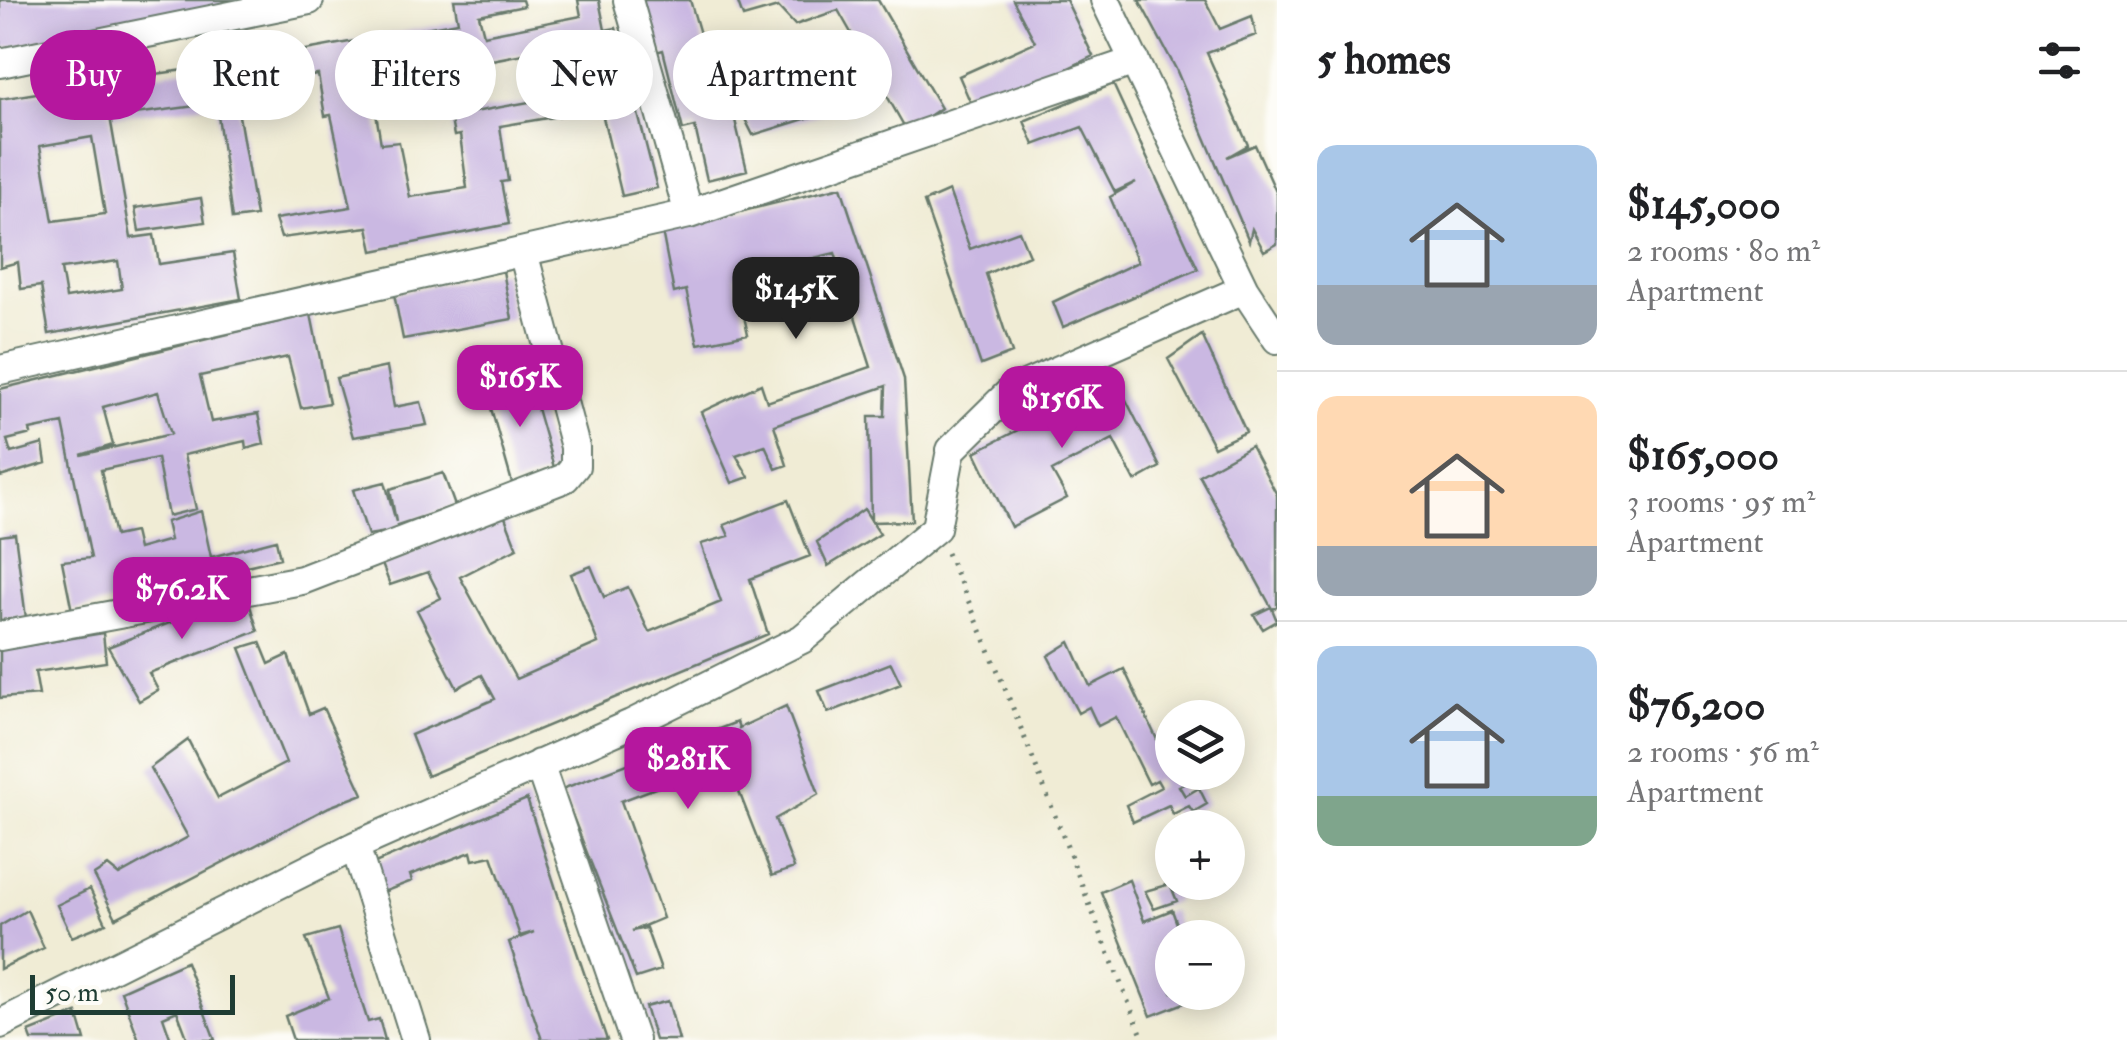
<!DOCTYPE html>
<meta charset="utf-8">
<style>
:root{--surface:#fff;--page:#f2f2f2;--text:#202124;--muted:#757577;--line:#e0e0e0;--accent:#b5179e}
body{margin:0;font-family:"IM FELL Double Pica",serif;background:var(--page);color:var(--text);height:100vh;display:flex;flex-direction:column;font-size:38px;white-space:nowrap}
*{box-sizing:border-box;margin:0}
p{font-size:32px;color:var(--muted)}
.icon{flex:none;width:55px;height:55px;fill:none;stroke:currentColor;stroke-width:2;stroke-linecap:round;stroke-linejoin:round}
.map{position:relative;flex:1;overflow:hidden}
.sheet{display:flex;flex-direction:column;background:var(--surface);width:850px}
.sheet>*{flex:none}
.top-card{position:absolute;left:30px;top:30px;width:950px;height:90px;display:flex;gap:20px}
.fabs{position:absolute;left:1155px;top:700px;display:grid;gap:20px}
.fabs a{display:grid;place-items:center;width:90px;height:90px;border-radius:50%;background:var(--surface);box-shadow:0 5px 25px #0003;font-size:50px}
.scale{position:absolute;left:30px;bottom:25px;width:205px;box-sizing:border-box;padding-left:10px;border:5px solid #1f3d34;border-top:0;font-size:28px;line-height:35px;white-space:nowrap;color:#1f3d34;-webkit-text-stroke:8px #fdfcf7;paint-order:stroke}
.price{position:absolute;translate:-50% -85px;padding:0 22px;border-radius:20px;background:var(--accent);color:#fff;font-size:32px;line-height:65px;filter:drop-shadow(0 2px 5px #0008)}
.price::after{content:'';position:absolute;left:50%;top:60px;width:30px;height:22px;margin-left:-15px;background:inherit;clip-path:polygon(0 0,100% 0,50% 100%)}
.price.active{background:#222;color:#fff}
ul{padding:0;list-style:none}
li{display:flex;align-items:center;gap:30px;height:250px;padding:0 40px}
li+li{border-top:2px solid var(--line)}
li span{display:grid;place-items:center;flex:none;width:280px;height:200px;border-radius:20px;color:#555}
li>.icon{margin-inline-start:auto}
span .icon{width:120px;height:120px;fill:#fffc;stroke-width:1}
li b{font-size:42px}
h2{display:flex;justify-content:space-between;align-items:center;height:120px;padding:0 40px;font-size:42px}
.chip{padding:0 35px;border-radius:45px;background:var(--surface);box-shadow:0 5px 25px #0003;font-size:35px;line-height:90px}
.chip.active{background:var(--accent);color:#fff}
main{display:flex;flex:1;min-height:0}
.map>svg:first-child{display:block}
</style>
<main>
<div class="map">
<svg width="1277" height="1040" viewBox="0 0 1277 1040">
<rect width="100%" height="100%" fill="#fdfcf7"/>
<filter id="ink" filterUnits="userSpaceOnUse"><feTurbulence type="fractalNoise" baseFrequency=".01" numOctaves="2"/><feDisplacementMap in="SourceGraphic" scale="20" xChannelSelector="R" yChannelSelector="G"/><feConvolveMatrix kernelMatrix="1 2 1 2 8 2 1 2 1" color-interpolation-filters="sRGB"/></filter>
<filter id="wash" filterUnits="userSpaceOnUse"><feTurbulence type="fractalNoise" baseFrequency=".0048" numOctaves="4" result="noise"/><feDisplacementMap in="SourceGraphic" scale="40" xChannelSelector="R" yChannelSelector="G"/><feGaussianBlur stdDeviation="2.25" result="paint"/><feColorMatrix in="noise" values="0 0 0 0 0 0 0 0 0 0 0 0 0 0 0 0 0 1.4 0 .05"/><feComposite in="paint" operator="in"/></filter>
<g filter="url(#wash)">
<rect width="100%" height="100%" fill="#f0ecd5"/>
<g id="blocks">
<path fill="#cab8e2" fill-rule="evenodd" d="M0,0h261l-261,49z
M454,0h68l2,6 -45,9 5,20 97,-19 -3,-16h21l6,30 11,-2 41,160 -35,8 -21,-87 -101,17 8,55 -7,1 8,42 -136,27 -5,-24 -87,11 -6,-19 76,-12 -20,-92 -6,1 -7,-41 -22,3 -1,-26 163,-30zM585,42l4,28 -36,8 4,19 -83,15 -8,-47zM441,67l13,69 6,-1 7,53 -57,9 -11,-55 -18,2 -10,-61z
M641,0h49l35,119 9,-3 13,54 -40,10 -12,-53 -12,3 -20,-80 -7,2z
M737,0h141l63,108 -34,23 -69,-121 -43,15 -17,-18 -35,10z
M1013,0h53l27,56 -41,20 -80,30 -13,-30 76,-34z
M1139,0h66l15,29 32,-13 4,19 -49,18 41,92 -21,12 28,-12 22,49v50l-13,7 -12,-22 -3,12 -73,-172z
M282,64l4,26 -50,8 20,118 -24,3 -20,-148z
M206,67l5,37 -99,13 -6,-36z
M865,74l11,23 -123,38 -12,-24z
M104,82l27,156 23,-3 5,29 74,-11 8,46 -192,35 -8,-48 -20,3 -3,-27 -18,5v-168zM92,137l13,77 -52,7 -13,-75zM118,261l4,28 -56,9 -5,-29z
M1113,84l85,185 -135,58 -10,-25 85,-40 -28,-65 26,-15 -21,10 -33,-65 -48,18 -10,-24z
M841,187l63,192 8,142 -40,1 8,12 -52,32 -11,-24 47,-33 7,11 -2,-104h16l1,-30 -112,39 13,40 -11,4 -11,-24 -29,10 13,22 -17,6 -31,-71 60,-28 6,18 104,-35 -36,-114 -100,24 13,57 -50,10 -12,-54 -12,3 -12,-62z
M949,191l21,58 49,-18 10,24 -43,19 26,79 -31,12 -57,-163z
M201,198l4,24 -66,9 -4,-23z
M503,271l9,48 -109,20 -9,-45z
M311,314l18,89 -28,5 -13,-51 -88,19 11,46 47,-8 6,30 -18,5 -1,-8 -61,14 12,54 -28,7 -11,-58 -56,12 14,66 19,-4 4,17 32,-9 -4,-18 35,-11 10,46 65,-17 4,18 -100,24 1,5 -109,24 -10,-50 29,-3 -28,-135 -33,7 1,4 -24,6 4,13 32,-9 3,19 -46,14v-88zM158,392l13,42 -90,21 32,-10 -10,-38z
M1202,335l44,97 -32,15 -46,-88z
M387,367l7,40 27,-5 6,23 -74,12 -17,-59z
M528,377l27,94 -42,15 -28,-99z
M1116,380l44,87 -25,14 -22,-42 -61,32 15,27 -56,29 -36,-75z
M1251,446l26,49v112l-5,2 5,12 -14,8 -9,-14 17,-8 -72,-132z
M443,473l12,33 -58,19 2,5 -31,5 -15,-45 32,-8 11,40 -6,-33z
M788,500l22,56 -60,23 18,55 -341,142 -16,-41 84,-36 -13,-24 -25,13 -40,-78 24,-12 -13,-26 -38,13 -8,-21 121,-52 14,36 -57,29 56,102 82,-36 -27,-69 20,-8 13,31 24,-10 21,45 72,-30 -20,-58 28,-8 -5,-11z
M15,534l11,84 -26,2v-84z
M246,593l12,38 -109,42 9,17 -19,11 -31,-54z
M103,633l3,29 -71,10 4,23 -39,3v-48z
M260,642l9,22 19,-9 21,59 14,-6 40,86 -34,13 -213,111 -22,-43 14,-9 11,9 69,-38 -38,-69 38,-28 30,58 68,-35 -46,-115z
M1070,642l20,44 34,-17 44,94 4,-2v11h36l-29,14 6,10 14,-8 8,16 -14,8 -4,-6 -16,8 -4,-9 -36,17 -7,-17 35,-18 -4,-7 -8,4 -33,-67 -18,9 -9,-19 -11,6 -30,-57z
M891,663l10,21 -73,29 -9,-22z
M786,706l33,88 -44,25 19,49 -22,8 -41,-105 -54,18 -3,-8 -53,20 42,117 -31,13 14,-3 15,42 -25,8 -74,-189 175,-67 2,6z
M527,799l39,121 41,120h-65l-33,-98 25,-10 -14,4 -28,-80 -19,4 -2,-8 -61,23 2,6 -34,13 -8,-29z
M1129,880l15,41 28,-11 10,28h-10v54l38,1 -59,23 -50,-124z
M1170,884l7,17 -23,8 -9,-18z
M90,889l16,34 -34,14 -15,-32z
M27,910l17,38 -44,21v-43z
M338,929l30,93 11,-3 6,21h-92l-8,-24 44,-18 -23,-60z
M186,962l29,78h-27l-11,-29 -14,6 8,23h-32l-18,-49z
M668,1001l11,39h-24l-10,-33z
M77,1013l8,27h-53l-3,-8z"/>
</g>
</g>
<g filter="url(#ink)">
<use href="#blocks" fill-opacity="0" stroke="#687a6c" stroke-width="2.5"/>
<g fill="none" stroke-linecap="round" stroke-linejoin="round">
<defs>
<path id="minor" d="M628,0l61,214
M1105,0l139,289 33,50
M0,63l309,-63
M0,370l689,-156 446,-153
M0,636l302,-56 263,-102 10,-12v-19l-52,-195
M539,764l95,276
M0,1024l355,-178
M416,1040l-61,-194 276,-122 171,-85 134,-111 15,-78 60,-59 233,-102"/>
</defs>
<use href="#minor" stroke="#687a6c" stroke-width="32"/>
<path stroke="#687a6c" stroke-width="5" stroke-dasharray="2.5 8" stroke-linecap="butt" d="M947,553c73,160 129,325 197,487"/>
<use href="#minor" stroke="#fff" stroke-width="28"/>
</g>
</g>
</svg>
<div class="fabs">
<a><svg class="icon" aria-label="layers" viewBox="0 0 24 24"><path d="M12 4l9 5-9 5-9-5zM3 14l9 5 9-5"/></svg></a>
<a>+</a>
<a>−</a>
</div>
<div class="scale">50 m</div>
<b class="price active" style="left:796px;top:342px">$145K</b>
<b class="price" style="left:520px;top:430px">$165K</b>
<b class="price" style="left:1062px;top:451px">$156K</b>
<b class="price" style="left:182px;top:642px">$76.2K</b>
<b class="price" style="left:688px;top:812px">$281K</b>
<div class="top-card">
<a class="chip active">Buy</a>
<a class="chip">Rent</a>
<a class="chip">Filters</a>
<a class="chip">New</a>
<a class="chip">Apartment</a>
</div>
</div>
<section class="sheet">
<h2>5 homes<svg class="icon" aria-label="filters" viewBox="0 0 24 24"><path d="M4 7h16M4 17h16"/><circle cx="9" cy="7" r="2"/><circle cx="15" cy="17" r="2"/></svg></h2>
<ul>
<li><span style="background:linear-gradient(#a9c7e8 70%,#9aa5b1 0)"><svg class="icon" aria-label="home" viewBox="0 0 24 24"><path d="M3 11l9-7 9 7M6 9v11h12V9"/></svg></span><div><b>$145,000</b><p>2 rooms · 80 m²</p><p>Apartment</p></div></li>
<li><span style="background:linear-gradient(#ffd9b3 75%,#9aa5b1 0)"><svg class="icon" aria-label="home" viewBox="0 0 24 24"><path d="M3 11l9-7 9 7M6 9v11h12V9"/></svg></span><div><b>$165,000</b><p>3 rooms · 95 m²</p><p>Apartment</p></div></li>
<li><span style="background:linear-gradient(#a9c7e8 75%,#7fa58c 0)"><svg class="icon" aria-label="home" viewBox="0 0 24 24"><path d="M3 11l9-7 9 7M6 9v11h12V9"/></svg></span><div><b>$76,200</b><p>2 rooms · 56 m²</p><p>Apartment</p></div></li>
</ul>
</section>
</main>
